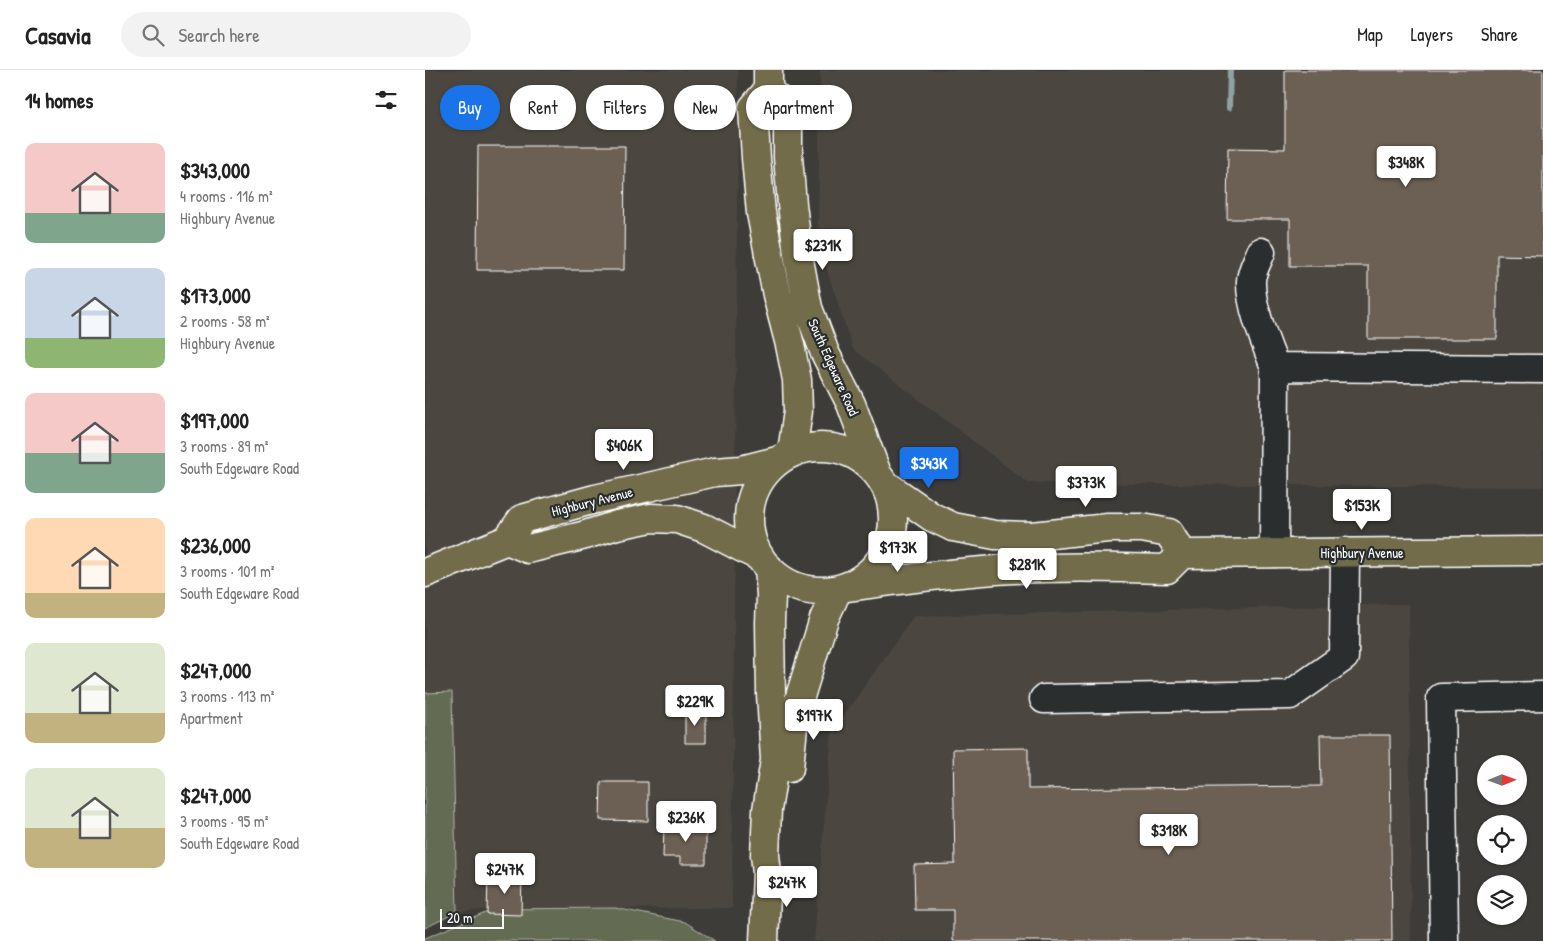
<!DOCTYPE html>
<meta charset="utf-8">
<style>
:root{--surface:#fff;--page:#f2f2f2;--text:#222;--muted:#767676;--line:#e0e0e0;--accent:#1a73e8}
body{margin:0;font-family:"Patrick Hand",sans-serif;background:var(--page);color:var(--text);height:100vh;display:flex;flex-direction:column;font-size:19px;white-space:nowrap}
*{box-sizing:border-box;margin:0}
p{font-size:16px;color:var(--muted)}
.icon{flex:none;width:28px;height:28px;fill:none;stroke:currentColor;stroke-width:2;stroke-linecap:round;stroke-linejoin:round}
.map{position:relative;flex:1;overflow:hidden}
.side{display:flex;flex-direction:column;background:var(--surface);width:425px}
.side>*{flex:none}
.top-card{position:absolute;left:15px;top:15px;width:475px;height:45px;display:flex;gap:10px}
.needle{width:32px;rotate:89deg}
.controls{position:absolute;left:1052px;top:685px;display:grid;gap:10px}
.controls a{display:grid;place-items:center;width:50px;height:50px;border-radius:50%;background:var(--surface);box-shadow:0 1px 4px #0004;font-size:25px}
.scale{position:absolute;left:15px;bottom:12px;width:64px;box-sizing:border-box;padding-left:5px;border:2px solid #fff;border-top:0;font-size:14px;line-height:18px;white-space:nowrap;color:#fff;-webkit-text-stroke:4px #2a2d2e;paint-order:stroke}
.price{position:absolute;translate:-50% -42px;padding:0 11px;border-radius:5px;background:#fff;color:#222;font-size:16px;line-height:32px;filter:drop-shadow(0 1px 2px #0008)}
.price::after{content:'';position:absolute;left:50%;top:30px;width:15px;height:11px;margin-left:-8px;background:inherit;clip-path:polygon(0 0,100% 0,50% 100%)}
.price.selected{background:var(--accent);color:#fff}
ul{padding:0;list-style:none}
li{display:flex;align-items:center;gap:15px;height:125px;padding:0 25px}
li span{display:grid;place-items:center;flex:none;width:140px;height:100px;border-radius:10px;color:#555}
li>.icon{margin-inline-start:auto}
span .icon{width:60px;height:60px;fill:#fffc;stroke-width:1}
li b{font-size:21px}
h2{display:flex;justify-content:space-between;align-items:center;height:60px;padding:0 25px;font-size:21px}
.pill{padding:0 18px;border-radius:22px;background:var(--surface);box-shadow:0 1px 4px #0004;font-size:18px;line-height:45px}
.pill.selected{background:var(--accent);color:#fff}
header{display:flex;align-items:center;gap:30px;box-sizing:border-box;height:70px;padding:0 25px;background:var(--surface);border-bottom:1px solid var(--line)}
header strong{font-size:24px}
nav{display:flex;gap:28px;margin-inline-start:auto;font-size:18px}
.search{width:350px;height:45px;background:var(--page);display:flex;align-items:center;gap:12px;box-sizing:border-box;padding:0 18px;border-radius:28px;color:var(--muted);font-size:19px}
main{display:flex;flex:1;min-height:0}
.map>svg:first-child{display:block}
</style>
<header>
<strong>Casavia</strong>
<div class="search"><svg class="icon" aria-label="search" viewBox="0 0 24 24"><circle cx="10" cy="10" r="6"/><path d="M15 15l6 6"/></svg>Search here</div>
<nav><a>Map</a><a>Layers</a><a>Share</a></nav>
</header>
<main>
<section class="side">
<h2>14 homes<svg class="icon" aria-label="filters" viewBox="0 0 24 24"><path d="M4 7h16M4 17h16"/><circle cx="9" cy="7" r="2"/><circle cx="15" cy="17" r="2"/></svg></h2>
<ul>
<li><span style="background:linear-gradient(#f6c9c9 70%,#7fa58c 0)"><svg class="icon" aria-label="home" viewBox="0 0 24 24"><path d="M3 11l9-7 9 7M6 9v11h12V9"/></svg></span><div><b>$343,000</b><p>4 rooms · 116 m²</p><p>Highbury Avenue</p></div></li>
<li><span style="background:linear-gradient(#c9d6e8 70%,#8fb573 0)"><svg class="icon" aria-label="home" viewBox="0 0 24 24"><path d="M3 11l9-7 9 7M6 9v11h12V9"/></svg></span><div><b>$173,000</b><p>2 rooms · 58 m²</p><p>Highbury Avenue</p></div></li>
<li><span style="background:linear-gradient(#f6c9c9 60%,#7fa58c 0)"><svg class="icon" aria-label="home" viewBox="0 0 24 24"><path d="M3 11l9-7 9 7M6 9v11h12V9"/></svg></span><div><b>$197,000</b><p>3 rooms · 89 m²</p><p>South Edgeware Road</p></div></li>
<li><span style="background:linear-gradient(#ffd9b3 75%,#c2b280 0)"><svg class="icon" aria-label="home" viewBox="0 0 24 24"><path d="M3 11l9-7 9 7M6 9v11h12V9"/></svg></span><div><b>$236,000</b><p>3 rooms · 101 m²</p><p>South Edgeware Road</p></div></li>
<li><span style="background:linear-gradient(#dfe7d0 70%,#c2b280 0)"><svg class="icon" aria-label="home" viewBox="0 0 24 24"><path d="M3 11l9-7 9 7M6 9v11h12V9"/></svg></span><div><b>$247,000</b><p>3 rooms · 113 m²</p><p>Apartment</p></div></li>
<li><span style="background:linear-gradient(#dfe7d0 60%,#c2b280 0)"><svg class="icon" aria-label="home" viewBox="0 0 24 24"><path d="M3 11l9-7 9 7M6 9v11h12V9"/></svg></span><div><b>$247,000</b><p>3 rooms · 95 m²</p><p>South Edgeware Road</p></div></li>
</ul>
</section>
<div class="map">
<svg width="1118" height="871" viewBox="0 0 1118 871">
<rect width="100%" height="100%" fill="#3e3c39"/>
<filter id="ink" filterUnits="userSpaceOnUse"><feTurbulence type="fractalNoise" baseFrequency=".02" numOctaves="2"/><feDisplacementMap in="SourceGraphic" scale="10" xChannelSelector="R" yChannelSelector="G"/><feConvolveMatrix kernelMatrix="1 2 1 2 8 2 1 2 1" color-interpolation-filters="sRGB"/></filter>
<g filter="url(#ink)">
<path fill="#4c4641" d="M0,0h313l-6,838 -237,1 -38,3 -5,-219h-27z
M395,0h723v417l-515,-4 -175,-134 -35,-106z
M984,534l2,337h-597l18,-209 82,-116z"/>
<path fill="#636c53" stroke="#b1b6a9" d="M27,622l5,220 -32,16v-235z
M190,838l70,14 30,19h-290v-3l70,-29z"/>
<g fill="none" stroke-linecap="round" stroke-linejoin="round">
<path stroke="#8fa1a4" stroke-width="6" d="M804,38l1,-38"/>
</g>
<path fill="#6c5f53" stroke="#fff" d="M860,0h258v186l-46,-1v84h-129v-73h-78v-47h-63l1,-71 57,1z
M53,76h147l-1,124h-147z
M260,641h21v32h-21z
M895,665h70l2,206h-439v-31h-38l-1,-45 41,-1 -2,-115 75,-1v41l293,-3z
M176,712h47v39l-48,-1z
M255,752h26v42h-26v-7h-17l1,-31h16z
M63,805l34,1 -1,39 -34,-1z"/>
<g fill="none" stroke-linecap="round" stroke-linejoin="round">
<defs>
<path id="minor" d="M836,182c-3,8 -10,20 -10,29 -1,25 15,63 24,86l268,2
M849,483l1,-186
M619,629l246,-4 54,-38 1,-105
M1019,871l-3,-243 102,-2"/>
<path id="major" d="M343,0v20l-15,18 3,50 5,55 16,82 13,50 7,35 1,31 -6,41
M343,20l20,19v48l4,47 6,50 10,54 17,45 26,51 25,67
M324 449a72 72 0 1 1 144 0a72 72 0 1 1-144 0Z
M461,415l46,32 21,10 42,8 37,1 76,-8h34l27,5 13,21
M82,470l21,9 54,-13 35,-11 34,-7 26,1 27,9 56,29
M0,503l82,-33 15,-21 73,-20 120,-27 26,-2 36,-9
M423,517c49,-7 98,-14 148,-17 57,-4 114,-3 171,-1l15,-15 361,-3
M364,698l5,-52 30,-97 14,-30
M339,871l3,-68 -2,-18 2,-45 8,-50 -4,-66 -1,-71 1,-28 -2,-27"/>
</defs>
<use href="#minor" stroke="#fff" stroke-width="31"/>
<use href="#major" stroke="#fff" stroke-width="31"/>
<use href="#minor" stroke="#2a2d2e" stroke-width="28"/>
<use href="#major" stroke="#726c4b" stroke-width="28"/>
</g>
</g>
<g text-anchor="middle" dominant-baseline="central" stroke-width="4.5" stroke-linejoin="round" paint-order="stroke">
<g font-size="14" fill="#fff" stroke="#2a2d2e">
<text transform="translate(409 297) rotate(66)">South Edgeware Road</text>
<text transform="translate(167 431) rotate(-14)">Highbury Avenue</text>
<text x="937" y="482">Highbury Avenue</text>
</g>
</g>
</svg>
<div class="controls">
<a><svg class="needle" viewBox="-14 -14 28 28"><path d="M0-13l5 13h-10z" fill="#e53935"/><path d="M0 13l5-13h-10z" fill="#767676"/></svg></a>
<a><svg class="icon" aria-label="locate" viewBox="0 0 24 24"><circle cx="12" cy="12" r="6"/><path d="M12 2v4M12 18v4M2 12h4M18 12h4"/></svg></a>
<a><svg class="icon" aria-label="layers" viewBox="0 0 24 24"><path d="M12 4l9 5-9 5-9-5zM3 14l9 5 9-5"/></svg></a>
</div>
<div class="scale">20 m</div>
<b class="price" style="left:981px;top:118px">$348K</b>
<b class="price" style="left:398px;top:201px">$231K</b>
<b class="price" style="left:199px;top:401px">$406K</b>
<b class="price selected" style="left:504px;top:419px">$343K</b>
<b class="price" style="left:661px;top:438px">$373K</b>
<b class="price" style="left:937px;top:461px">$153K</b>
<b class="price" style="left:473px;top:503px">$173K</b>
<b class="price" style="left:602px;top:520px">$281K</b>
<b class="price" style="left:270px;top:657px">$229K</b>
<b class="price" style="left:389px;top:671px">$197K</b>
<b class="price" style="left:261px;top:773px">$236K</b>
<b class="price" style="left:744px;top:786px">$318K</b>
<b class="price" style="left:80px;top:825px">$247K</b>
<b class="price" style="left:362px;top:838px">$247K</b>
<div class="top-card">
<a class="pill selected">Buy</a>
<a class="pill">Rent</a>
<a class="pill">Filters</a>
<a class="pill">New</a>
<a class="pill">Apartment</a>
</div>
</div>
</main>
